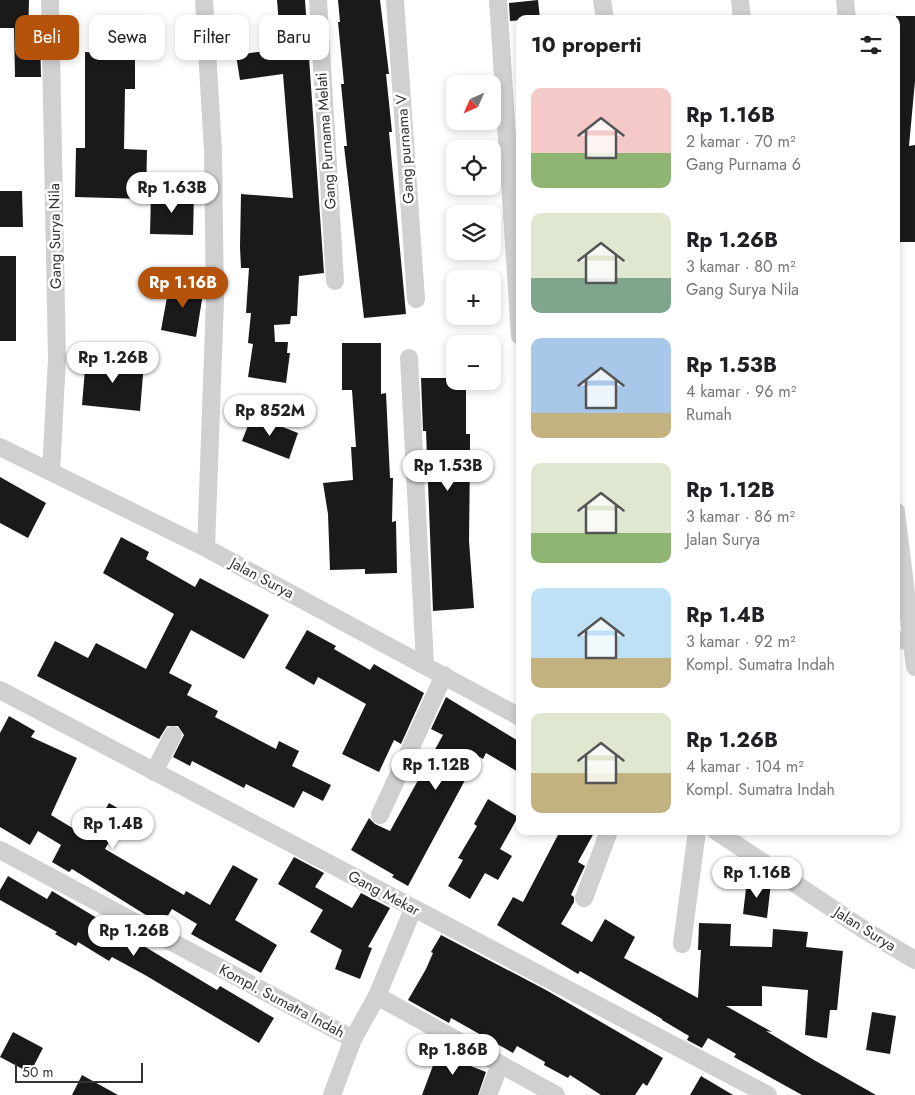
<!DOCTYPE html>
<html lang="id">
<meta charset="utf-8">
<style>
:root{--surface:#fff;--page:#f6f6f6;--text:#202124;--muted:#757577;--accent:#b45309}
body{margin:0;font-family:Jost,sans-serif;background:var(--page);color:var(--text);height:100vh;display:flex;flex-direction:column;font-size:19px;white-space:nowrap}
*{box-sizing:border-box;margin:0}
p{font-size:16px;color:var(--muted)}
.icon{flex:none;width:28px;height:28px;fill:none;stroke:currentColor;stroke-width:2;stroke-linecap:round;stroke-linejoin:round}
.map{position:relative;flex:1;overflow:hidden}
.sheet{position:absolute;left:516px;top:15px;width:384px;height:820px;display:flex;flex-direction:column;background:var(--surface);border-radius:10px;box-shadow:0 2px 8px #0003}
.sheet>*{flex:none}
.hud{position:absolute;left:15px;top:15px;width:426px;height:45px;display:flex;gap:10px}
.needle{width:32px;rotate:225deg}
.fabs{position:absolute;left:446px;top:75px;display:grid;gap:10px}
.fabs a{display:grid;place-items:center;width:55px;height:55px;border-radius:10px;background:var(--surface);box-shadow:0 2px 8px #0003;font-size:25px}
.scale{position:absolute;left:15px;bottom:12px;width:128px;box-sizing:border-box;padding-left:5px;border:2px solid #333;border-top:0;font-size:14px;line-height:18px;white-space:nowrap;color:#333;-webkit-text-stroke:4px #fff;paint-order:stroke}
.price{position:absolute;translate:-50% -42px;padding:0 11px;border-radius:18px;background:#fff;color:#222;font-size:16px;line-height:32px;filter:drop-shadow(0 1px 2px #0008)}
.price::after{content:'';position:absolute;left:50%;top:30px;width:15px;height:11px;margin-left:-8px;background:inherit;clip-path:polygon(0 0,100% 0,50% 100%)}
.price.active{background:var(--accent);color:#fff}
ul{padding:0;list-style:none}
li{display:flex;align-items:center;gap:15px;height:125px;padding:0 15px}
li span{display:grid;place-items:center;flex:none;width:140px;height:100px;border-radius:10px;color:#555}
li>.icon{margin-inline-start:auto}
span .icon{width:60px;height:60px;fill:#fffc;stroke-width:1}
li b{font-size:21px}
h2{display:flex;justify-content:space-between;align-items:center;height:60px;padding:0 15px;font-size:21px}
.chip{padding:0 18px;border-radius:10px;background:var(--surface);box-shadow:0 2px 8px #0003;font-size:18px;line-height:45px}
.chip.active{background:var(--accent);color:#fff}
.map>svg:first-child{display:block}
</style>
<div class="map">
<svg width="915" height="1095" viewBox="0 0 915 1095">
<rect width="100%" height="100%" fill="#fff"/>
<path fill="#1a1a1a" d="M0,0h29l-1,36h12l1,41h-26l-1,-49h-14z
M277,0h28l19,273 -25,3 -2,40h-6l-1,8 -16,1 1,17h13l-1,11h3l-4,30 -38,-6 5,-33 -5,-1 3,-30h-5l3,-45h-8l-1,-21 1,-53 52,4 -10,-124 -43,6 -4,-25 45,-6z
M338,0h42l9,74h-3l6,58h-3l17,182 -42,4 -20,-172h3l-6,-62h3l-6,-62h2z
M538,0l2,19 -30,2 -1,-18z
M896,16h19v65l-6,65 6,-1v97h-19z
M85,52l50,2v35h-10l-1,60 23,1 -1,49 -71,-2 1,-49h9z
M0,191h22l1,36h-23z
M151,193l43,1 -1,41 -43,-1z
M0,256h16v85h-16z
M170,281l34,6 -8,50 -35,-7z
M342,343h39v51l5,-1 4,85h3l-1,44 4,-1 1,52 -32,1v-5l-35,1 -2,-56 -5,-31 30,-3 -2,-33h5l-4,-57h-10z
M86,357l58,6 -4,48 -58,-6z
M421,378h34v3h11v53h4v23l-1,84 5,67 -41,3 -7,-180h-3z
M252,415l46,18 -9,26 -47,-18z
M0,477l46,26 -18,35 -28,-15z
M121,537l28,15 -3,7 49,28 5,-9 69,37 -25,44 -53,-29 -22,43 23,12 -5,10 31,16 -3,6 61,32 3,-8 20,10 -7,15 39,19 -8,16 -20,-10 -9,17 -48,-24 -2,4 -52,-27 -2,5 -17,-9 11,-22 -6,-9h-11l-8,13 -122,-63 18,-35 33,17 8,-15 50,26 28,-55 -71,-41z
M307,630l29,16 -2,3 36,21 4,-6 50,29 -23,51 -7,-4 -15,32 -37,-18 24,-50 -48,-27 -4,8 -29,-17z
M446,697l74,45v31l-34,-20 -3,6 -5,-3 -70,130 -16,-9 2,-2 -43,-25 18,-32 6,6 15,7 53,-96 -12,-6z
M9,716l26,15 -4,6 46,21 -26,57 38,23 20,-35 17,10 -21,36 79,46 2,-4 24,14 23,-40 25,14 -23,41 42,25 -16,28 -70,-39 6,-10 -25,-15 -10,16 -90,-56 -3,3 -17,-10 9,-17 -23,-14 -8,14 -30,-18v-94z
M488,799l30,18 -18,32 12,7 -14,24 -13,-7 -15,26 -22,-13 15,-26 -5,-2 19,-32 -3,-2z
M560,831h35l-17,31 7,4 -14,29 3,2v5l-13,22 31,18 13,-23 30,18 -11,21 74,40 3,-48h-3l1,-27 32,1 -1,22 42,1 1,-18 35,3 -2,15 37,4 -6,59h-7l-3,28 -22,-3 3,-45 -46,-4v20h-36l46,26 -6,-1 48,29 62,35h-74l-68,-38 2,-3 -28,-16 -6,10 -15,-8 2,-4 -27,-16v-1l-82,-48 -2,3 -81,-49 16,-28 10,5z
M294,857l30,16 -9,14 37,21 9,-15 29,15 -22,39 4,1 -12,31 -25,-10 7,-19 -32,-18 13,-22 -45,-26z
M8,876l39,23 5,-8 165,99 3,-4 54,32 -15,25 -114,-68 -33,-18 -3,4 -31,-19 -2,4 -21,-12 2,-2 -57,-32v-10z
M747,880l24,3 -4,35 -24,-4z
M441,935l105,55 117,68 -16,28 -4,-3 -8,12h-34l-31,-20 -2,3 -24,-13 1,-3 -28,-16 -4,7 -62,-35 -2,5 -41,-23 18,-31 7,-16 -2,-1z
M872,1012l24,4 -6,38 -24,-4z
M13,1032l30,16 -13,25 -30,-16z
M441,1044l24,13 -2,6 23,9 -8,23h-56z
M82,1075l36,20h-46z
M701,1076l32,19h-43z"/>
<g fill="none" stroke-linecap="round" stroke-linejoin="round">
<path stroke="#d0d0d0" stroke-width="18" d="M50,0l7,359 -6,113
M204,0l9,151 2,149 -9,248
M318,0l17,281
M395,0l21,299
M498,0l22,336
M602,0l3,19
M740,0l2,19
M845,0l2,19
M409,358l16,306
M0,447l206,101 314,169
M896,511l19,156
M896,640l16,1
M0,690l768,405
M154,772l19,-37
M380,815l64,-140
M716,831l150,100 49,29
M0,850l353,189
M584,898l25,-67
M682,944l15,-113
M377,996l179,99
M332,1095l21,-56 24,-43 36,-87
M488,1095l12,-30"/>
</g>
<g text-anchor="middle" dominant-baseline="central" stroke-width="5" stroke-linejoin="round" paint-order="stroke">
<g font-size="15" fill="#333" stroke="#fff">
<text transform="translate(326 141) rotate(-94)">Gang Purnama Melati</text>
<text transform="translate(405 149) rotate(-94)">Gang purnama V</text>
<text transform="translate(55 236) rotate(-91)">Gang Surya Nila</text>
<text transform="translate(262 578) rotate(28)">Jalan Surya</text>
<text transform="translate(384 893) rotate(28)">Gang Mekar</text>
<text transform="translate(865 929) rotate(32)">Jalan Surya</text>
<text transform="translate(282 1001) rotate(28)">Kompl. Sumatra Indah</text>
</g>
</g>
</svg>
<div class="fabs">
<a><svg class="needle" viewBox="-14 -14 28 28"><path d="M0-13l5 13h-10z" fill="#e53935"/><path d="M0 13l5-13h-10z" fill="#757577"/></svg></a>
<a><svg class="icon" aria-label="locate" viewBox="0 0 24 24"><circle cx="12" cy="12" r="6"/><path d="M12 2v4M12 18v4M2 12h4M18 12h4"/></svg></a>
<a><svg class="icon" aria-label="layers" viewBox="0 0 24 24"><path d="M12 4l9 5-9 5-9-5zM3 14l9 5 9-5"/></svg></a>
<a>+</a>
<a>−</a>
</div>
<div class="scale">50 m</div>
<b class="price" style="left:172px;top:214px">Rp 1.63B</b>
<b class="price active" style="left:183px;top:309px">Rp 1.16B</b>
<b class="price" style="left:113px;top:384px">Rp 1.26B</b>
<b class="price" style="left:270px;top:437px">Rp 852M</b>
<b class="price" style="left:448px;top:492px">Rp 1.53B</b>
<b class="price" style="left:436px;top:791px">Rp 1.12B</b>
<b class="price" style="left:113px;top:850px">Rp 1.4B</b>
<b class="price" style="left:757px;top:899px">Rp 1.16B</b>
<b class="price" style="left:134px;top:957px">Rp 1.26B</b>
<b class="price" style="left:453px;top:1076px">Rp 1.86B</b>
<div class="hud">
<a class="chip active">Beli</a>
<a class="chip">Sewa</a>
<a class="chip">Filter</a>
<a class="chip">Baru</a>
</div>
<section class="sheet">
<h2>10 properti<svg class="icon" aria-label="filters" viewBox="0 0 24 24"><path d="M4 7h16M4 17h16"/><circle cx="9" cy="7" r="2"/><circle cx="15" cy="17" r="2"/></svg></h2>
<ul>
<li><span style="background:linear-gradient(#f6c9c9 65%,#8fb573 0)"><svg class="icon" aria-label="home" viewBox="0 0 24 24"><path d="M3 11l9-7 9 7M6 9v11h12V9"/></svg></span><div><b>Rp 1.16B</b><p>2 kamar · 70 m²</p><p>Gang Purnama 6</p></div></li>
<li><span style="background:linear-gradient(#dfe7d0 65%,#7fa58c 0)"><svg class="icon" aria-label="home" viewBox="0 0 24 24"><path d="M3 11l9-7 9 7M6 9v11h12V9"/></svg></span><div><b>Rp 1.26B</b><p>3 kamar · 80 m²</p><p>Gang Surya Nila</p></div></li>
<li><span style="background:linear-gradient(#a9c7e8 75%,#c2b280 0)"><svg class="icon" aria-label="home" viewBox="0 0 24 24"><path d="M3 11l9-7 9 7M6 9v11h12V9"/></svg></span><div><b>Rp 1.53B</b><p>4 kamar · 96 m²</p><p>Rumah</p></div></li>
<li><span style="background:linear-gradient(#dfe7d0 70%,#8fb573 0)"><svg class="icon" aria-label="home" viewBox="0 0 24 24"><path d="M3 11l9-7 9 7M6 9v11h12V9"/></svg></span><div><b>Rp 1.12B</b><p>3 kamar · 86 m²</p><p>Jalan Surya</p></div></li>
<li><span style="background:linear-gradient(#bfe0f5 70%,#c2b280 0)"><svg class="icon" aria-label="home" viewBox="0 0 24 24"><path d="M3 11l9-7 9 7M6 9v11h12V9"/></svg></span><div><b>Rp 1.4B</b><p>3 kamar · 92 m²</p><p>Kompl. Sumatra Indah</p></div></li>
<li><span style="background:linear-gradient(#dfe7d0 60%,#c2b280 0)"><svg class="icon" aria-label="home" viewBox="0 0 24 24"><path d="M3 11l9-7 9 7M6 9v11h12V9"/></svg></span><div><b>Rp 1.26B</b><p>4 kamar · 104 m²</p><p>Kompl. Sumatra Indah</p></div></li>
</ul>
</section>
</div>
